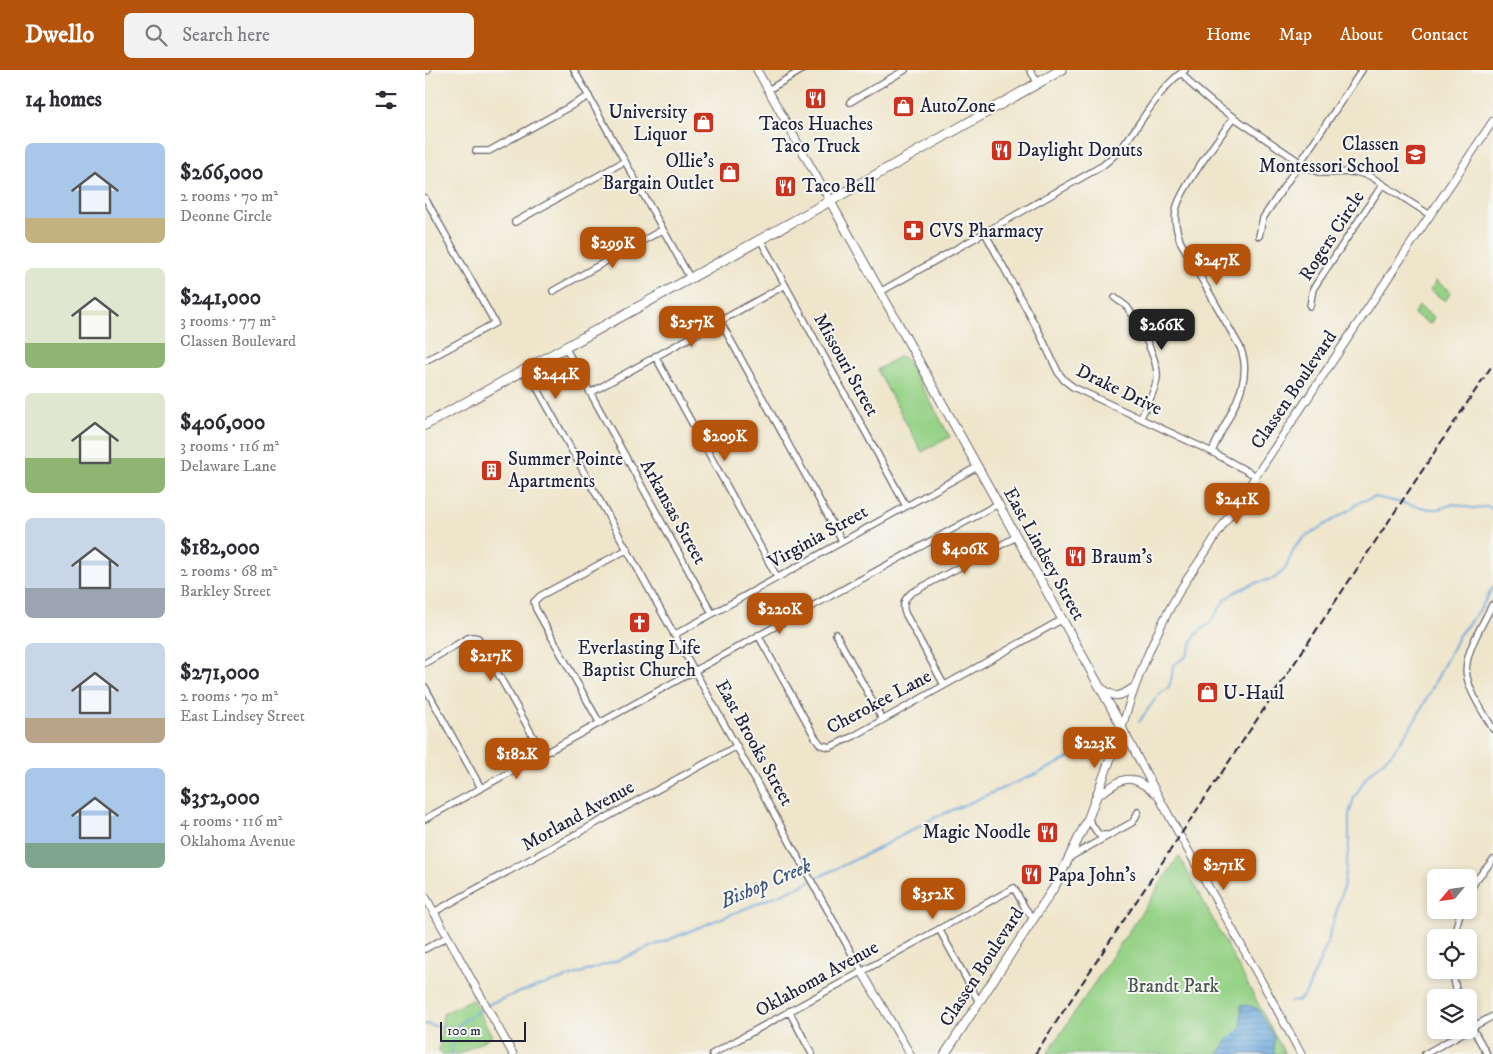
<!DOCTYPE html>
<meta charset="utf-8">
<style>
:root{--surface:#fff;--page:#f2f2f3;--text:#2b2b33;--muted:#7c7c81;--accent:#b45309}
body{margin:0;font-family:"IM FELL DW Pica",serif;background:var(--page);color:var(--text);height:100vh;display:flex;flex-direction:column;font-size:19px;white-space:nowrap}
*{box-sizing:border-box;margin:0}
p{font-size:16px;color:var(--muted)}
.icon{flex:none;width:28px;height:28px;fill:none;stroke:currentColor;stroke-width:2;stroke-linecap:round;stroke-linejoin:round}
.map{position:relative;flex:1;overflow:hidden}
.details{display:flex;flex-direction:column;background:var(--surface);width:425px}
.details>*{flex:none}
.needle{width:32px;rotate:241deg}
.buttons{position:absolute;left:1002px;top:799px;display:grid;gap:10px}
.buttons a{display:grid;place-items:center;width:50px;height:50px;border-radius:8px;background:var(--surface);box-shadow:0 2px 8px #0003;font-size:25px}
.scale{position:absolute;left:15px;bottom:12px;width:86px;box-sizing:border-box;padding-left:5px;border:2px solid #22223b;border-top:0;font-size:14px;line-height:18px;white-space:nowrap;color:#22223b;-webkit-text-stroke:4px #f6f6f2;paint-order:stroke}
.price{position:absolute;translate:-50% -42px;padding:0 11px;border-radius:10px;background:var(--accent);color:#fff;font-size:16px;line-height:32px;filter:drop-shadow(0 1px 2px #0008)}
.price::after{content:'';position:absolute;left:50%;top:30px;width:15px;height:11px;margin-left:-8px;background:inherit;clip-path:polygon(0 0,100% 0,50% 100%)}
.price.active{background:#222;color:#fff}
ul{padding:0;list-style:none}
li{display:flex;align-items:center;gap:15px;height:125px;padding:0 25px}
li span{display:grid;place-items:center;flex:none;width:140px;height:100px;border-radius:8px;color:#555}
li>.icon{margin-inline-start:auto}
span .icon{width:60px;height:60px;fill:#fffc;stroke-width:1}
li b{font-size:21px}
h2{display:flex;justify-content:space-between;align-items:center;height:60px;padding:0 25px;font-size:21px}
header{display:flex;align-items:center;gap:30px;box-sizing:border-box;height:70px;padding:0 25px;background:var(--accent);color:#fff}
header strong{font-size:24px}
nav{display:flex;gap:28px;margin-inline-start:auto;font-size:18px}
.search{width:350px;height:45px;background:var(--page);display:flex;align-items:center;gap:12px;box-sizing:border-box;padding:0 18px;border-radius:8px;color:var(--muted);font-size:19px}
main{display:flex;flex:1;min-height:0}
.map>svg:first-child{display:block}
</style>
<header>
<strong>Dwello</strong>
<div class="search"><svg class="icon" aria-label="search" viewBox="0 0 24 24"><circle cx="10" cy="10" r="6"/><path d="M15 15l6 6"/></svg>Search here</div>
<nav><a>Home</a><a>Map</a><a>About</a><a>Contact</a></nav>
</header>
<main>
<section class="details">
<h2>14 homes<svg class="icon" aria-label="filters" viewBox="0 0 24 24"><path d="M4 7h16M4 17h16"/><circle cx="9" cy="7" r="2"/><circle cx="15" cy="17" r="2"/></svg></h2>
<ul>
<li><span style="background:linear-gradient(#a9c7e8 75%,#c2b280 0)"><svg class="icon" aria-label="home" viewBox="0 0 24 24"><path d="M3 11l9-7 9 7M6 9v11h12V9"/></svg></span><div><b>$266,000</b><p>2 rooms · 70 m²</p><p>Deonne Circle</p></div></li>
<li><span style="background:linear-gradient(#dfe7d0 75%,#8fb573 0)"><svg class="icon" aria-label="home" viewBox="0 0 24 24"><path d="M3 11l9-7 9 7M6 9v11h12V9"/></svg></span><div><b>$241,000</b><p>3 rooms · 77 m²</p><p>Classen Boulevard</p></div></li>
<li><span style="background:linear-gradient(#dfe7d0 65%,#8fb573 0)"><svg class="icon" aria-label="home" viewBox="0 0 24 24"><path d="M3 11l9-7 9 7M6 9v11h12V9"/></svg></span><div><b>$406,000</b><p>3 rooms · 116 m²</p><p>Delaware Lane</p></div></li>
<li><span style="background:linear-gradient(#c9d6e8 70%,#9aa5b1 0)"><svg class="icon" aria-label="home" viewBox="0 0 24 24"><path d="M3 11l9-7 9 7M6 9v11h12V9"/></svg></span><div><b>$182,000</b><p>2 rooms · 68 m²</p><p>Barkley Street</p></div></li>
<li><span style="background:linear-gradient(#c9d6e8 75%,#b9a48a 0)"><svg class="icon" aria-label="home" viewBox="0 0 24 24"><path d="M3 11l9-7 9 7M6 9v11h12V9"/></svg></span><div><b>$271,000</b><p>2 rooms · 70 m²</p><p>East Lindsey Street</p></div></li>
<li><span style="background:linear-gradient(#a9c7e8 75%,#7fa58c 0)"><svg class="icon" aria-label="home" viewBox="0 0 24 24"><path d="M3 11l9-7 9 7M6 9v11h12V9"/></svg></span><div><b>$352,000</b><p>4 rooms · 116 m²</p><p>Oklahoma Avenue</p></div></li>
</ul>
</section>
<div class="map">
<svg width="1068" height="984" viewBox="0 0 1068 984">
<defs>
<pattern id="water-rules" width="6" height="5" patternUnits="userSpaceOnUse" patternTransform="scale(1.25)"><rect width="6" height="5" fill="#6aa7db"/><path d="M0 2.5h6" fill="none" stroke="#5788b3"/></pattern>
</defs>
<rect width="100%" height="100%" fill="#f6f6f2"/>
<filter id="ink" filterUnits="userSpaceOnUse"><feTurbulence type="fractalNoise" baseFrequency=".02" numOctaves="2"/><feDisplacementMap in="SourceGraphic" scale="10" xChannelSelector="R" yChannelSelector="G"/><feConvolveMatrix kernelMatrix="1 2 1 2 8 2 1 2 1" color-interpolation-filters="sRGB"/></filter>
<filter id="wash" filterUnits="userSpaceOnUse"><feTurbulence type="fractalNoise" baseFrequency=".0096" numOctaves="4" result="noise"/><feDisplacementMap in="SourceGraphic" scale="20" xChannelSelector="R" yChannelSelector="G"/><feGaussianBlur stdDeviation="1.12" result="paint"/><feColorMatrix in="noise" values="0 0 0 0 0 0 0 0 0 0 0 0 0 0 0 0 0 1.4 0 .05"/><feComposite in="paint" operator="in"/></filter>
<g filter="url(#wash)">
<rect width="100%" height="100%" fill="#efe5ca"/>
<path fill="#96d287" stroke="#5c7a61" d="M1011,211l15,11 -6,9 -15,-11z
M994,236l15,11 -4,7 -16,-10z
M475,286l7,3 43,78 -28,15 -45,-82z
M754,786l106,198h-238z
M47,929l20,37 -32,18h-19l-2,-4 4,-36z"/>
<path fill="url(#water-rules)" stroke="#46648b" d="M822,935l11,4 16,27v18h-56l11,-15 12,-12v-21z"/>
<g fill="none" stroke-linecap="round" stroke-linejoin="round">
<path stroke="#6aa7db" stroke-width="2" d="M714,652l20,-28 10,-7 3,-11 1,-11 14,-9 8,-21 14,-11 16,-24 10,-8 17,-8 23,-6 10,-9 10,-22 11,-11 45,-27c8,-8 14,-9 24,-12l55,12h8l16,-5 22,5 11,-3 6,3
M865,932l8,-1 8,-8 21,-49 17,-59 5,-43v-28l5,-16 13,-22 25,-23 18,-25 13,-22 36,-71 20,-24 14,-24
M0,954l30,6
M26,984l4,-24 3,-4 5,-5 26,-17 31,-12 33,-10 66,-22 179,-73 77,-37 59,-32 111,-48 61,-31"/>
</g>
</g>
<g filter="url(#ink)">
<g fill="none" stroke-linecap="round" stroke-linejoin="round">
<defs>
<path id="minor" d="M149,0l116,208
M605,0l8,13
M757,3l11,13 21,18 93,63 14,6 34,-1 15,4 60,39
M343,20l34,-20
M425,32l55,-32
M51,81h13l100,-55
M0,128l70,125 -70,38
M90,152l110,-61
M560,163l54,99 19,40 6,8 9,7 139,65 44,24
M834,166l4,-18 99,-148
M335,169l146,267
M128,221l109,-61
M455,222l222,-126c35,-26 47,-71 83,-96
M690,228c4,3 9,6 12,9 11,14 32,54 30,71 -2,14 -10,27 -16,39
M885,236l3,-17 70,-105
M295,251l122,220
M140,277l147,266
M230,286l122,221
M101,298l336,604
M165,323l195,-108
M787,382c13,-34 44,-68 28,-105l-60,-106c-3,-10 -6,-20 -4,-31 4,-21 44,-73 58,-93
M1067,535c-9,19 -30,51 -25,72 4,18 17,36 26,52
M411,564l46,85
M249,565l303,-168
M333,565l57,102 6,8 9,2 24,-11 207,-116
M0,593l43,-25 5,-1 5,1 65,116
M519,615l-39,-72c-3,-8 -1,-14 6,-20l105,-56
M0,617l56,101
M174,652l-63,-113 -2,-7 6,-6 88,-47
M0,749l573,-315
M663,749l11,16h10
M645,787l63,-35 5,-10
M1044,822l7,-12 17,-20
M9,842l303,-166
M514,859l40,73
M1028,868l8,-28
M0,879l22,-12
M1027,900l6,28
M364,941l23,43
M1044,952l18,32
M1044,959l24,-13
M287,984l302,-166 11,20 9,11
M1000,984l43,-24"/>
<path id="tertiary" d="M0,0h2
M332,0l73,131
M675,617c16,11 17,12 34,0
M672,726c27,-18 30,-25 58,-3
M0,826l88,158
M437,902l48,82
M876,984c-58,-110 -123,-216 -179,-327 14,-48 32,-92 57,-135 11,-19 25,-36 36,-55l278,-416"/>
<path id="secondary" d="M405,131l292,526 -34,92 -33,67 -110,168"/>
<path id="primary" d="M0,355l405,-224 231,-131"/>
</defs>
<use href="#minor" stroke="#6a666d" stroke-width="8"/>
<use href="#tertiary" stroke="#6a666d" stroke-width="9"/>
<use href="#secondary" stroke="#6a666d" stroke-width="10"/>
<use href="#primary" stroke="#6a666d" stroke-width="11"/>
<use href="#minor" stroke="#fff" stroke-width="5.5"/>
<use href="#tertiary" stroke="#fff" stroke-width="7"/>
<use href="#secondary" stroke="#fff" stroke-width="8"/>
<use href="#primary" stroke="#fff" stroke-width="9"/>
<path stroke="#22223b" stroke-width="2" stroke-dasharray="8 4" stroke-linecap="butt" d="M610,984l458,-690"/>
</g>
</g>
<defs>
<symbol id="restaurant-square" viewBox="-11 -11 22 22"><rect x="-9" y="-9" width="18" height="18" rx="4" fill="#c8321e" stroke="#f6f6f2"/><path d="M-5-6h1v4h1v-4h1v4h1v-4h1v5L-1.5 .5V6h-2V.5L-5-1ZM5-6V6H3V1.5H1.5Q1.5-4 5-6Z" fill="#fff"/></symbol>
<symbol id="shop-square" viewBox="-11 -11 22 22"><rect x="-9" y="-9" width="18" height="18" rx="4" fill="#c8321e" stroke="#f6f6f2"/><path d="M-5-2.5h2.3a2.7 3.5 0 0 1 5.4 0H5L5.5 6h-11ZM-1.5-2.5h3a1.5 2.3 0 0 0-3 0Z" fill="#fff"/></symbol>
<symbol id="school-square" viewBox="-11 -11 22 22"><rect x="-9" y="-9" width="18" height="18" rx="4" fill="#c8321e" stroke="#f6f6f2"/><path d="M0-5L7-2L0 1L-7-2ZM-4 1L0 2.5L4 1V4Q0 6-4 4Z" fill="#fff"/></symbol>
<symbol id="pharmacy-square" viewBox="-11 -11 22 22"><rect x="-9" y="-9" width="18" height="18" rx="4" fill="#c8321e" stroke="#f6f6f2"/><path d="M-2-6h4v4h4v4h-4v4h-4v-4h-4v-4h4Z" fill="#fff"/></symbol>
<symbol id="building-square" viewBox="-11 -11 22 22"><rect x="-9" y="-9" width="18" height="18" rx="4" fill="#c8321e" stroke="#f6f6f2"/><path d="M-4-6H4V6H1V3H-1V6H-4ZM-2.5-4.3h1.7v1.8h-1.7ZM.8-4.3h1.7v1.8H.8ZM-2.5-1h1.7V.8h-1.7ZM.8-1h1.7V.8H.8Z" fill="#fff"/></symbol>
<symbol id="church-square" viewBox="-11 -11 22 22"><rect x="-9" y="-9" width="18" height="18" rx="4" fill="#c8321e" stroke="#f6f6f2"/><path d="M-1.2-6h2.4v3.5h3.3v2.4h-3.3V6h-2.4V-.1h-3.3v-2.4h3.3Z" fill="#fff"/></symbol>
</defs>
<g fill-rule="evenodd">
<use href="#restaurant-square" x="378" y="16" width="25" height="25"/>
<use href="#shop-square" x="466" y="24" width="25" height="25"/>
<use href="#shop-square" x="266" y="40" width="25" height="25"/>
<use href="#restaurant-square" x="564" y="68" width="25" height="25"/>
<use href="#school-square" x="978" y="72" width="25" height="25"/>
<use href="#shop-square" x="292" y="90" width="25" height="25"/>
<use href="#restaurant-square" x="348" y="104" width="25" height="25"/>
<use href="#pharmacy-square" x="476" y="148" width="25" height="25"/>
<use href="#building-square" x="54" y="388" width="25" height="25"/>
<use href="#restaurant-square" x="638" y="474" width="25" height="25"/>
<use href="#church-square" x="202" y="540" width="25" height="25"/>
<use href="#shop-square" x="770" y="610" width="25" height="25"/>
<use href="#restaurant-square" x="610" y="750" width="25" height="25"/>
<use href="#restaurant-square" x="594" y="792" width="25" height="25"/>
</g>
<g text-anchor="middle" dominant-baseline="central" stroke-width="4" stroke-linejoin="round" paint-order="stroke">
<g font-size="19" fill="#22223b" stroke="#f6f6f2" text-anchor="start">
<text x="495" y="36">AutoZone</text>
<text x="262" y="42" text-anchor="end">University<tspan x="262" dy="22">Liquor</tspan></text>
<text x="391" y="54" text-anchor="middle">Tacos Huaches<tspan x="391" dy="22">Taco Truck</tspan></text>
<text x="974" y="74" text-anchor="end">Classen<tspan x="974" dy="22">Montessori School</tspan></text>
<text x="592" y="80">Daylight Donuts</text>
<text x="289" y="91" text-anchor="end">Ollie's<tspan x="289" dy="22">Bargain Outlet</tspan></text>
<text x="377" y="116">Taco Bell</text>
<text x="504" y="161">CVS Pharmacy</text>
<text x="83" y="389">Summer Pointe<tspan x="83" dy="22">Apartments</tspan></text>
<text x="666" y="487">Braum's</text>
<text x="214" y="578" text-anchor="middle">Everlasting Life<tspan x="214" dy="22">Baptist Church</tspan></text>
<text x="798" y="623">U-Haul</text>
<text x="606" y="762" text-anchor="end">Magic Noodle</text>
<text x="623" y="805">Papa John's</text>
</g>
<g font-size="19" fill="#22223b" stroke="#f6f6f2">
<text transform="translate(907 166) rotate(-57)">Rogers Circle</text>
<text transform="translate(421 295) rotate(61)">Missouri Street</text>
<text transform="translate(694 320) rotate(26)">Drake Drive</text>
<text transform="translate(869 320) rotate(-56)">Classen Boulevard</text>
<text transform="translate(248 442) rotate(61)">Arkansas Street</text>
<text transform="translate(393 467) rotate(-29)">Virginia Street</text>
<text transform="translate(619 484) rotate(61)">East Lindsey Street</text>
<text transform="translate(454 632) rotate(-28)">Cherokee Lane</text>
<text transform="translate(329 673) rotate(61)">East Brooks Street</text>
<text transform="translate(153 746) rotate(-29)">Morland Avenue</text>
<text transform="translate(557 897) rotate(-57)">Classen Boulevard</text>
<text transform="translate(392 909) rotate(-29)">Oklahoma Avenue</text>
</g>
<g font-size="19" fill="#455752" stroke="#f6f6f2">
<text x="748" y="916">Brandt Park</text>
</g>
<g font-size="20" font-style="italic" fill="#3f577b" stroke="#f6f6f2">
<text transform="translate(341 814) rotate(-23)">Bishop Creek</text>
</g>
</g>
</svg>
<div class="buttons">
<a><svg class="needle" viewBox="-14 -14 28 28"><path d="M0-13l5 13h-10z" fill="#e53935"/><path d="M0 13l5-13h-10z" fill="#7c7c81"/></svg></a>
<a><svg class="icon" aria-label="locate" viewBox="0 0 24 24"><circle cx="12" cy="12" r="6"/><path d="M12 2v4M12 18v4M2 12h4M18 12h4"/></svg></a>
<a><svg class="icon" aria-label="layers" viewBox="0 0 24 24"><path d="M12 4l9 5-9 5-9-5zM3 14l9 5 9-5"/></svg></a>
</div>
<div class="scale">100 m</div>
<b class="price" style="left:188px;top:199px">$299K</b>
<b class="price" style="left:792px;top:216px">$247K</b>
<b class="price" style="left:267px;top:278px">$257K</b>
<b class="price active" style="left:737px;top:281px">$266K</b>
<b class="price" style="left:131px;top:330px">$244K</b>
<b class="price" style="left:300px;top:392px">$209K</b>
<b class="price" style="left:812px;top:455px">$241K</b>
<b class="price" style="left:540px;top:505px">$406K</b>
<b class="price" style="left:355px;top:565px">$220K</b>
<b class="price" style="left:66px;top:612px">$217K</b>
<b class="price" style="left:670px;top:699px">$223K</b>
<b class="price" style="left:92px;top:710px">$182K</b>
<b class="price" style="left:799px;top:821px">$271K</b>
<b class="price" style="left:508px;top:850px">$352K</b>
</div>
</main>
